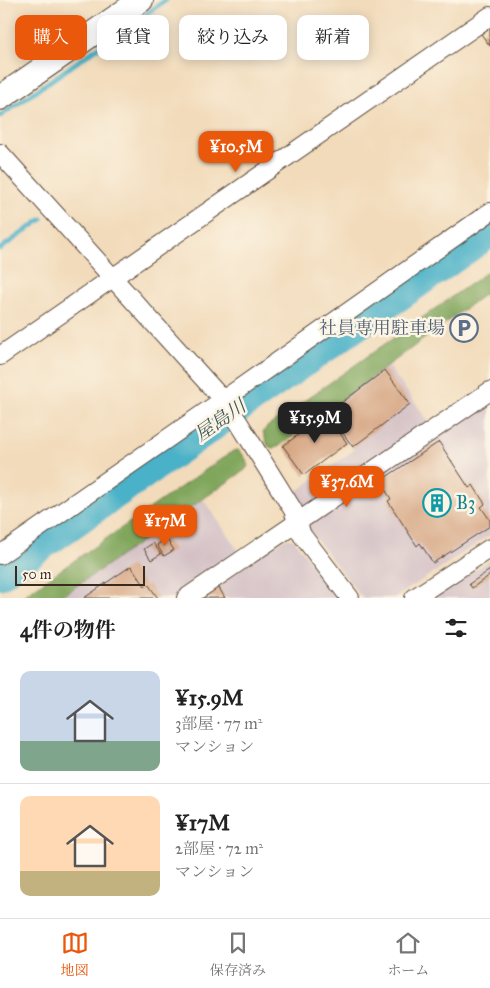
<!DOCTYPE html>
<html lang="ja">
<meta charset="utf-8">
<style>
:root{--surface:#fff;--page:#f2f2f2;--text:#222;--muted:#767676;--line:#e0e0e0;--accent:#ea580c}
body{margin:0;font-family:"IM FELL Great Primer","Noto Serif JP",serif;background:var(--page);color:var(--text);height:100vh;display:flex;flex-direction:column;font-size:19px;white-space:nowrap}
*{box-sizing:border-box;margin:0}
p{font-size:16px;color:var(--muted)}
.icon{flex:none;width:28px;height:28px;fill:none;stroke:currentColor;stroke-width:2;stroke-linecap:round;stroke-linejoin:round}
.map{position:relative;height:598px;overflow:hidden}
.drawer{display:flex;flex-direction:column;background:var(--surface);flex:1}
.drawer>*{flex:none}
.hud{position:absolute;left:15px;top:15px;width:460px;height:45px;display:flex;gap:10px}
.scale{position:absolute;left:15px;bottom:12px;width:130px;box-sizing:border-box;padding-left:5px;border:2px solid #3b2a1e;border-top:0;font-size:14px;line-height:18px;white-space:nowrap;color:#3b2a1e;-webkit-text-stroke:4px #fcf5e5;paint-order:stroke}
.price{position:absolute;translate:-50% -42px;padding:0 11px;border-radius:10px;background:var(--accent);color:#fff;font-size:16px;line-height:32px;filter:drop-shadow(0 1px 2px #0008)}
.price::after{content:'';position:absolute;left:50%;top:30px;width:15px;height:11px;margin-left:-8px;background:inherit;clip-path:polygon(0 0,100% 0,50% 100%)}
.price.selected{background:#222;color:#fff}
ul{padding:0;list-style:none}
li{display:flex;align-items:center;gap:15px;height:125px;padding:0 20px}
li+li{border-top:1px solid var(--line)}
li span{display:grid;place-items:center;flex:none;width:140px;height:100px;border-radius:10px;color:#555}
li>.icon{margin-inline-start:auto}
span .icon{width:60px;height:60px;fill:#fffc;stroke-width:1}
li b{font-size:21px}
h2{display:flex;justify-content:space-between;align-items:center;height:60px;padding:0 20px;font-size:21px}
.pill{padding:0 18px;border-radius:10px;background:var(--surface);box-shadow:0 2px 12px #0003;font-size:18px;line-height:45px}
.pill.selected{background:var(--accent);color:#fff}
.dock{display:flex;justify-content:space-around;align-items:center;height:70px;border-top:1px solid var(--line);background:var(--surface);font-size:14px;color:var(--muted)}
.dock a{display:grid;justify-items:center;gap:2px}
.dock .selected{color:var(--accent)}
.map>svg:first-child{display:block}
</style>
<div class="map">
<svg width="490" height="598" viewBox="0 0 490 598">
<rect width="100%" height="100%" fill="#fcf5e5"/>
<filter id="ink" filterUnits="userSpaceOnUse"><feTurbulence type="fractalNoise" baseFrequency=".02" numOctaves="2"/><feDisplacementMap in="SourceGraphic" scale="10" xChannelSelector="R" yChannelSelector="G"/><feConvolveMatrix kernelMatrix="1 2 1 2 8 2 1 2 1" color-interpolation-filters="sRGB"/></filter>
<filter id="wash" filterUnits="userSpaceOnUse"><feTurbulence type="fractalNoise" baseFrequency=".0096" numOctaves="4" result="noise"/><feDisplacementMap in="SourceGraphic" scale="20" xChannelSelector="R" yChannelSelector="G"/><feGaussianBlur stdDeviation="1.12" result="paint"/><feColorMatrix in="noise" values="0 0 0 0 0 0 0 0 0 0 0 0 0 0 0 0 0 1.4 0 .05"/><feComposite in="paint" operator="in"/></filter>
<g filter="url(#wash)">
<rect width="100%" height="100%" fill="#f2dbbb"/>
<path fill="#d2bec4" d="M388,366l42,57 -120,83 -9,-2 -6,-11 59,-43 -29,-38z
M490,399v136l-95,63h-33l-53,-68 2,-9z
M203,499l37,54 -66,45h-115z
M285,538l9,2 45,58h-141z
M490,560v38h-57z"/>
<path fill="#80a65c" stroke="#5e683d" d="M490,270v20l-212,157 -6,1 -4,-2 -5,-14 4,-5z
M238,450c5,4 9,9 10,16l-3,4 -186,128h-39l213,-147z"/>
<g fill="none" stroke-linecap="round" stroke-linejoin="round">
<path stroke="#4ab1c8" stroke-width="5" d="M0,116l166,-116
M0,249l42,-30"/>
<path stroke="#4ab1c8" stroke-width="31" d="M0,574l490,-342"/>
</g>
<g id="blocks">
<path fill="#d4a17e" d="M490,27v19l-9,-12z
M385,370l25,34 -57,43 -25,-34z
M326,414l21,29 -43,32 -21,-29z
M439,442l30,46 4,-3 12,19 -4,3 9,13v6l-57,37 -13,-20 -3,3 -29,-45 3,-2 -11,-18z
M166,538l8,12 -10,6 -7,-11z
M153,543l8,11 -10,6 -7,-11z
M131,566l14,20 3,-2 10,14h-74z
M490,570v5l-18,13 -3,-4z
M218,586l7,12h-24z"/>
</g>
</g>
<g filter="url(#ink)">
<use href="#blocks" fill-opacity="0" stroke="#564536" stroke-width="1"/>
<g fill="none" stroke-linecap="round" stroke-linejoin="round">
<defs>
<path id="street" d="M0,153l223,247 16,23 54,87 9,25 48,63
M0,356l490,-340
M0,555l223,-155 267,-188
M186,598l304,-207
M414,598l76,-50"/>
<path id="secondary" d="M0,98l141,-98"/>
</defs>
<use href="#street" stroke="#564536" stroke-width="20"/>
<use href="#secondary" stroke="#564536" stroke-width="26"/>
<use href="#street" stroke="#fff" stroke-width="18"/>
<use href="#secondary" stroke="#fff" stroke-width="24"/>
</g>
</g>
<defs>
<symbol id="parking-ring" viewBox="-11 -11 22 22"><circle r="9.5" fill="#fcf5e5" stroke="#5c6f8a" stroke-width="1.5"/><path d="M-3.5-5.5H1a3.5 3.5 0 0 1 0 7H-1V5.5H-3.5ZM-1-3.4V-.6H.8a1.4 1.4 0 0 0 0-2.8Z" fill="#5c6f8a"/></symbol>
<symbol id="building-ring" viewBox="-11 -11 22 22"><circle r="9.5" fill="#fcf5e5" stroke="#0f9aa8" stroke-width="1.5"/><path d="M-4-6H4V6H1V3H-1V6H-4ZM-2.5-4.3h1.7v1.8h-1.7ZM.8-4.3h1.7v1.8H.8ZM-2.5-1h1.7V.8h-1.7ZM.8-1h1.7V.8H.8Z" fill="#0f9aa8"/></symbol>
</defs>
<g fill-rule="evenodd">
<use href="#parking-ring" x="448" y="312" width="32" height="32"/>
<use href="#building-ring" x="421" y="487" width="32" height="32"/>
</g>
<g text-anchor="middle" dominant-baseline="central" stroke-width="5" stroke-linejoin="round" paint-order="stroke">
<g font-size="18" fill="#4e5e75" stroke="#fcf5e5" text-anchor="end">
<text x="445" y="328">社員専用駐車場</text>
</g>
<g font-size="18" fill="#0d838f" stroke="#fcf5e5" text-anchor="start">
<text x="456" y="503">B3</text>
</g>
<g font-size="19" font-style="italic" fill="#40595a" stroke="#fcf5e5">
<text transform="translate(220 420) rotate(-35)">屋島川</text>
</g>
</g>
</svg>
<div class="scale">50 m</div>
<b class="price" style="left:236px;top:173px">¥10.5M</b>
<b class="price selected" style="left:315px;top:444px">¥15.9M</b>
<b class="price" style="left:347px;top:508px">¥37.6M</b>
<b class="price" style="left:165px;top:547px">¥17M</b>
<div class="hud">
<a class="pill selected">購入</a>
<a class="pill">賃貸</a>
<a class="pill">絞り込み</a>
<a class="pill">新着</a>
</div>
</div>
<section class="drawer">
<h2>4件の物件<svg class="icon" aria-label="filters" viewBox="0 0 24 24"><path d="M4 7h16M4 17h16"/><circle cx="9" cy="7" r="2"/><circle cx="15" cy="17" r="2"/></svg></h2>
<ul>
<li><span style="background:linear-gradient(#c9d6e8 70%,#7fa58c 0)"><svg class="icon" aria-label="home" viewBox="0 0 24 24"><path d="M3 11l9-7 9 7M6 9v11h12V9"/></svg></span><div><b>¥15.9M</b><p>3部屋 · 77 m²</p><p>マンション</p></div></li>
<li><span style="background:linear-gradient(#ffd9b3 75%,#c2b280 0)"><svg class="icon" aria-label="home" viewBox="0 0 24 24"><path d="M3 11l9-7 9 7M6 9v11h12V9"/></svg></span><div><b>¥17M</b><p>2部屋 · 72 m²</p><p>マンション</p></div></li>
</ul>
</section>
<nav class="dock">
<a class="selected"><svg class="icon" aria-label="map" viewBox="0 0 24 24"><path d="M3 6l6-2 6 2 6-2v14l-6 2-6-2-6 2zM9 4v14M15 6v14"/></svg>地図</a>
<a><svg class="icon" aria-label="saved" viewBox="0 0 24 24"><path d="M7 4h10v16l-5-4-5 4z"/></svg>保存済み</a>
<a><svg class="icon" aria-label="home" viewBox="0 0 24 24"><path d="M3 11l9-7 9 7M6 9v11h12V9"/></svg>ホーム</a>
</nav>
